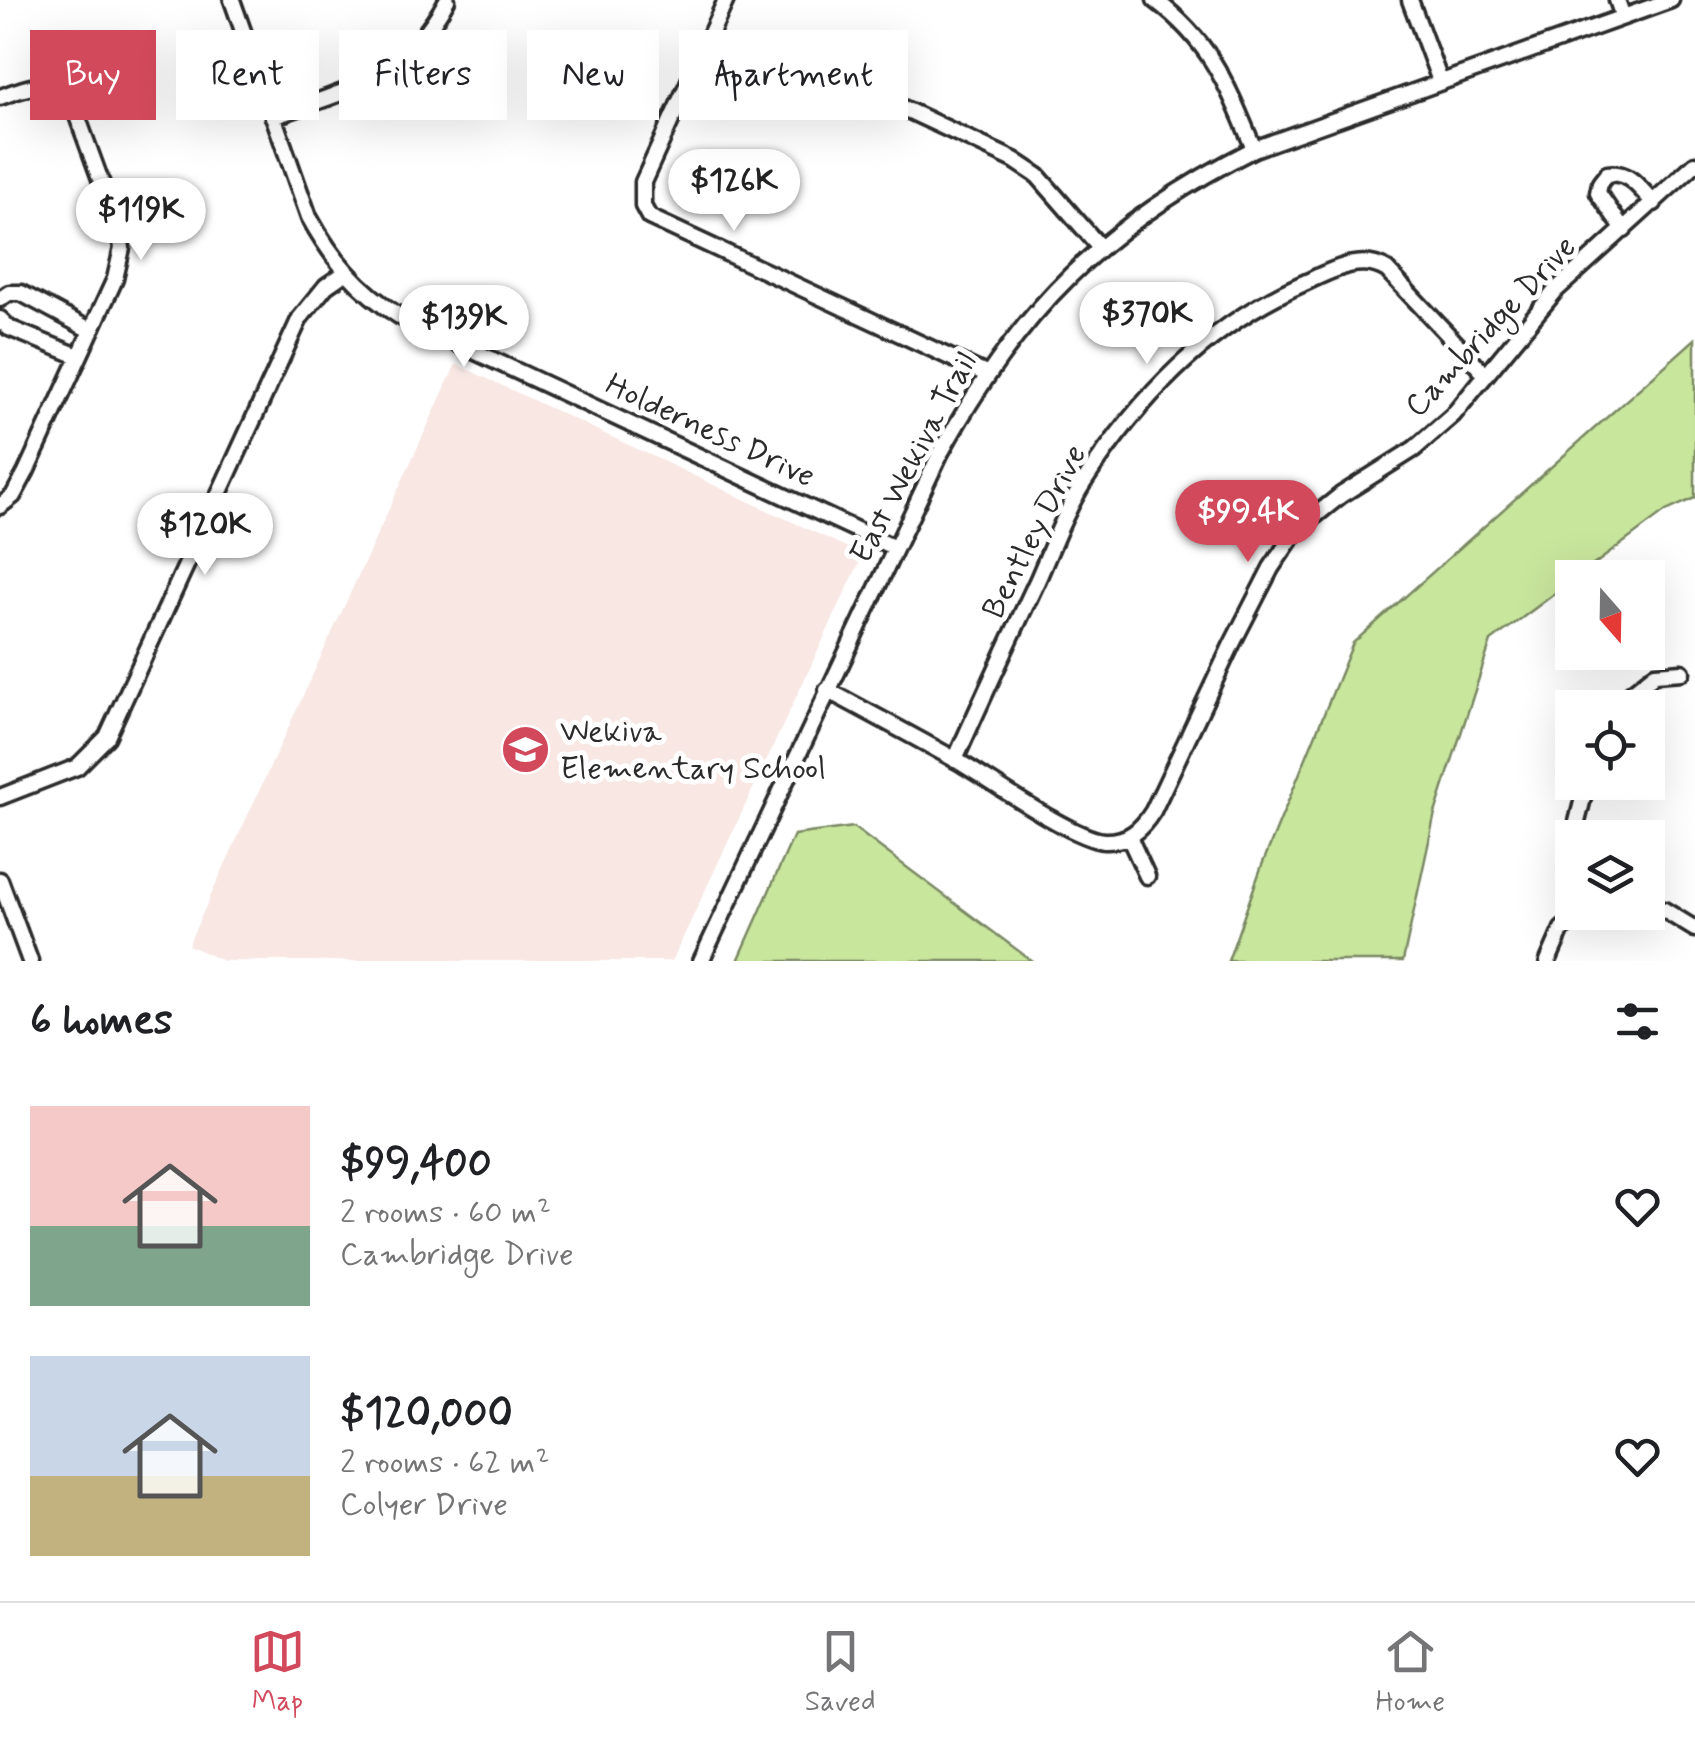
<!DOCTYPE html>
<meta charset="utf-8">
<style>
:root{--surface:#fff;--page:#f6f6f6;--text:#202124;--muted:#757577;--line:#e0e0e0;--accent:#d1495b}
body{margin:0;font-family:Mynerve,sans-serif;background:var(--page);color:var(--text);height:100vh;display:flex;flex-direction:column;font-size:38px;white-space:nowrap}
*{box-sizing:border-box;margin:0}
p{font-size:32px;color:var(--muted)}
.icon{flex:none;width:55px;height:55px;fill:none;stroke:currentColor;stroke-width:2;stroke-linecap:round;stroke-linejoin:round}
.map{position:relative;height:961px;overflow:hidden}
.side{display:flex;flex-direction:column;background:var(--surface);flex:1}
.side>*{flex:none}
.guide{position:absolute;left:30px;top:30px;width:1000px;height:90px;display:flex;gap:20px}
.needle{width:65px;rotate:160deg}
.fabs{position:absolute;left:1555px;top:560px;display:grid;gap:20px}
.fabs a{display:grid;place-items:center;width:110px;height:110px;border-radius:0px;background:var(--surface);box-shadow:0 10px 40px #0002;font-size:50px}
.price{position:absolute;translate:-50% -85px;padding:0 22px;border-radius:35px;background:#fff;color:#222;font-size:32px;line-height:65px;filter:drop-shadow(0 2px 5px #0008)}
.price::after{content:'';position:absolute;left:50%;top:60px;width:30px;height:22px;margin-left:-15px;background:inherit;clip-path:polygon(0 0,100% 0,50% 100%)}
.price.selected{background:var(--accent);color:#fff}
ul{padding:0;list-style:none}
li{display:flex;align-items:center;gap:30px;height:250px;padding:0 30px}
li span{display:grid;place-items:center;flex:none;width:280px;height:200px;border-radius:0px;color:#555}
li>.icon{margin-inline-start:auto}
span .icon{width:120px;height:120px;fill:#fffc;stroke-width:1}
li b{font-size:42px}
h2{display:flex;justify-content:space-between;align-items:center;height:120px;padding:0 30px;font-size:42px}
.tag{padding:0 35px;border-radius:0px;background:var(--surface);box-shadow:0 10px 40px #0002;font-size:35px;line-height:90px}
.tag.selected{background:var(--accent);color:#fff}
.dock{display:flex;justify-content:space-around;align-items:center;height:140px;border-top:2px solid var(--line);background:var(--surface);font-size:28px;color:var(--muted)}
.dock a{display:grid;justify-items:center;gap:5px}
.dock .selected{color:var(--accent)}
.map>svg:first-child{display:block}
</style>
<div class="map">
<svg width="1695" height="961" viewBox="0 0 1695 961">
<rect width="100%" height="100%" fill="#fff"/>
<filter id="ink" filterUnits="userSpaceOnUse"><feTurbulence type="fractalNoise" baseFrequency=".01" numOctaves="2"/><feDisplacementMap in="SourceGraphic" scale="20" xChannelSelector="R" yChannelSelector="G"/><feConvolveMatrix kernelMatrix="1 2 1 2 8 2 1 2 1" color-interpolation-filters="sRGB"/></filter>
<g filter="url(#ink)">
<path fill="#f8e7e3" d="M456,364l407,191 -191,406h-449l-35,-16z"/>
<path fill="#c9e69d" stroke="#7a8864" stroke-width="2.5" d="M1695,339v159l-29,13 -175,130 -56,172 -32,148h-175l34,-96 91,-222z
M853,827l179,134h-294l56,-126z"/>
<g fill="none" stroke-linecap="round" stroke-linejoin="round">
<defs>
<path id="minor" d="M232,0l77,217c23,42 49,73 90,99l496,232
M726,0l-83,182v24l6,11 337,157
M1155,0c57,43 72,85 99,149
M1410,0l30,81
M1617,0l6,17
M0,97c26,-9 53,-22 72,5l47,129 3,17 -7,31 -89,193 -13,24 -13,10
M903,108l111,52 24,16 61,70
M273,117c80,-29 130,-37 174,-117
M1624,230l-26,-37 2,-10 7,-9c22,-4 33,15 47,29
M0,299l9,-6h12l69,37
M0,319l9,9 69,28
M827,690c43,23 86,46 129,70 31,18 117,79 148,81 24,1 37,-11 49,-30l79,-167 39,-76 25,-37 45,-36 73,-46 39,-34 103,-125 139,-126
M1612,708l43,-34 27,-2
M955,760c27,-61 55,-121 83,-181 14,-32 27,-67 46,-97 54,-83 126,-158 218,-198 27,-12 57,-31 85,-14l98,104
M0,797l77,-30 30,-30 193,-419 26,-32 19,-13
M1129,837l18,39
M1572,838v22
M1573,838l14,-56
M0,880l30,81
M1648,907l16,3 31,19
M701,961l239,-507c80,-146 165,-230 314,-305l417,-149
M1548,961l14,-32 23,-17"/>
</defs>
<use href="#minor" stroke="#2b2b2b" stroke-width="21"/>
<use href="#minor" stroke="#fff" stroke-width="14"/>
</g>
</g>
<defs>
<symbol id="school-disc" viewBox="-11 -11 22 22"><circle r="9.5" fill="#d1495b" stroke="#fff"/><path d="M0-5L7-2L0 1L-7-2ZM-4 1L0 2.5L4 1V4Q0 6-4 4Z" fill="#fff"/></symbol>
</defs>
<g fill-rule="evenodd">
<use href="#school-disc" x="498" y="722" width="55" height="55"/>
</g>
<g text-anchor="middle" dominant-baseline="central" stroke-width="10" stroke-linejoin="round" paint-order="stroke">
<g font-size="32" fill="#2b2b2b" stroke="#fff">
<text transform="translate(1491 327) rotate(-47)">Cambridge Drive</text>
<text transform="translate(710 431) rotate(25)">Holderness Drive</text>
<text transform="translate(914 458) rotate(-62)">East Wekiva Trail</text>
<text transform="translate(1035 532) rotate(-63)">Bentley Drive</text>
</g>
<g font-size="32" fill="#2b2b2b" stroke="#fff" text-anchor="start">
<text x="560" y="732">Wekiva<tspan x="560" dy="37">Elementary School</tspan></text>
</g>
</g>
</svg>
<div class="fabs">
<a><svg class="needle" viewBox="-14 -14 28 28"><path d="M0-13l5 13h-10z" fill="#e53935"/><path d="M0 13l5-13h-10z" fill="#757577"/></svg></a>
<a><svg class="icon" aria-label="locate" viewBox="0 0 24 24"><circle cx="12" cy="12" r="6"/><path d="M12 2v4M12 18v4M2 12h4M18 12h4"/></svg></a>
<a><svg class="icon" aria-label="layers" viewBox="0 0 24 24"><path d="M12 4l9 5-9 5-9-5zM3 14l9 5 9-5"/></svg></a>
</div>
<b class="price" style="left:734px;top:234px">$126K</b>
<b class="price" style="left:141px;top:263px">$119K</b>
<b class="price" style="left:1147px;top:367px">$370K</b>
<b class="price" style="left:464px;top:370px">$139K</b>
<b class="price selected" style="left:1248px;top:565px">$99.4K</b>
<b class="price" style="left:205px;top:578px">$120K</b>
<div class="guide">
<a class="tag selected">Buy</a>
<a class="tag">Rent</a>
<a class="tag">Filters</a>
<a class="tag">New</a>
<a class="tag">Apartment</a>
</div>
</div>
<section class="side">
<h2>6 homes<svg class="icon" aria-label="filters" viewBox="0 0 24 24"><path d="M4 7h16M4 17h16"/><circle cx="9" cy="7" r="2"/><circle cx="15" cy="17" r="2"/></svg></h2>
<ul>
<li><span style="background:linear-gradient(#f6c9c9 60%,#7fa58c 0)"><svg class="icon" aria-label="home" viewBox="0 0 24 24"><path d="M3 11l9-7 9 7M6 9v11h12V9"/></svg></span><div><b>$99,400</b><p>2 rooms · 60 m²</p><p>Cambridge Drive</p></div><svg class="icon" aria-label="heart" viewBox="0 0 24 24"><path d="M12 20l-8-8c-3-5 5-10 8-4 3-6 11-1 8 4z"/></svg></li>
<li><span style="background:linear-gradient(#c9d6e8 60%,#c2b280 0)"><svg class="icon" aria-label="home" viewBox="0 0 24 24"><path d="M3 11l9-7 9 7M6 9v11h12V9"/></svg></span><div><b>$120,000</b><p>2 rooms · 62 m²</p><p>Colyer Drive</p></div><svg class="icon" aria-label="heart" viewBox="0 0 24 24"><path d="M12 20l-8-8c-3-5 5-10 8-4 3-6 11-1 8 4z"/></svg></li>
</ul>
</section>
<nav class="dock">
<a class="selected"><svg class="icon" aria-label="map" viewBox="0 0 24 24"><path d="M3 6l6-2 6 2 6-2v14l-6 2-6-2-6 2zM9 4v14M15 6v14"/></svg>Map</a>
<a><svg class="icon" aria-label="saved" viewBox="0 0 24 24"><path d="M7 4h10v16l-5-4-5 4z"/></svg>Saved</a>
<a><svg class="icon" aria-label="home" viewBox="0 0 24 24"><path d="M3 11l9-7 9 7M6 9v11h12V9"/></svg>Home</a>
</nav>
